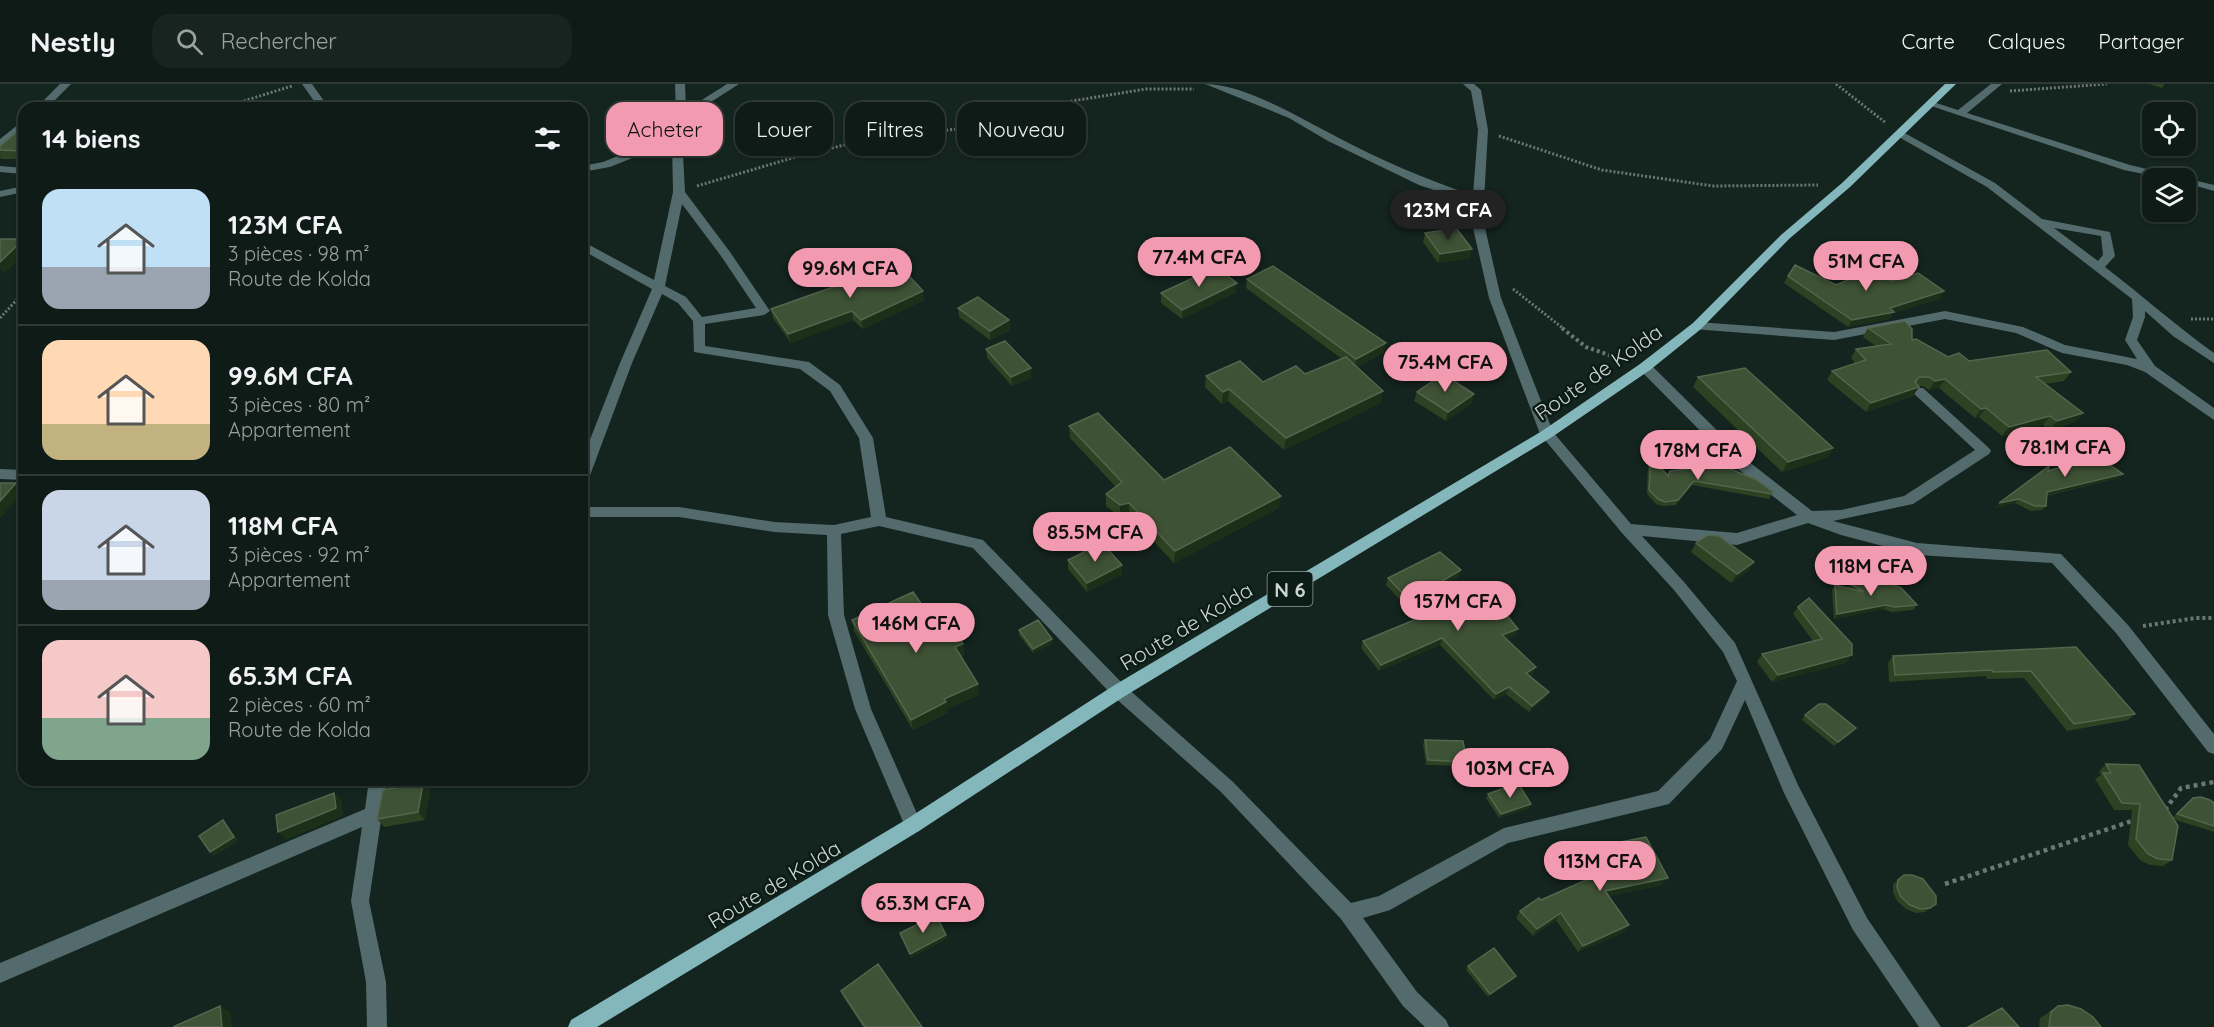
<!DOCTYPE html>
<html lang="fr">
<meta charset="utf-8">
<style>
:root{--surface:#0f1b16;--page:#18241f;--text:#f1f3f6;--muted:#9ba1a1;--line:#2f3935;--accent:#f29ab0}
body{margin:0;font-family:Quicksand,sans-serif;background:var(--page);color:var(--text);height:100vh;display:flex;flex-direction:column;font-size:22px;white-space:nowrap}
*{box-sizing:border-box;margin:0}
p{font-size:20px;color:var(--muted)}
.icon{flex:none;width:33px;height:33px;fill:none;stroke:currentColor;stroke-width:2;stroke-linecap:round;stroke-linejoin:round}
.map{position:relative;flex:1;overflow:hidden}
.drawer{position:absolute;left:18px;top:18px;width:570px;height:684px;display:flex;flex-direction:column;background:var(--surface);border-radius:18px;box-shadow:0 2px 4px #0004,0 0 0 2px var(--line)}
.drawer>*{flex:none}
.guide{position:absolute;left:606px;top:18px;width:570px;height:54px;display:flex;gap:12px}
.buttons{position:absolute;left:2142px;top:18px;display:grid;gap:12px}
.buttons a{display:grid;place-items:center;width:54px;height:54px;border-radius:12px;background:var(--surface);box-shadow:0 2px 4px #0004,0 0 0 2px var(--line);font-size:30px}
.price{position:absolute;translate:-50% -51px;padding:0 14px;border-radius:21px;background:var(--accent);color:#111;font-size:20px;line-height:39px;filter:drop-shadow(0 2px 3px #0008)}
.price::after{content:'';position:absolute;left:50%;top:36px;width:18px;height:14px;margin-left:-9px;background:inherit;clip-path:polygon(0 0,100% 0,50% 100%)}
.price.on{background:#222;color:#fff}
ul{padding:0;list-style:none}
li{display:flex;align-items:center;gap:18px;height:150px;padding:0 24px}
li+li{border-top:2px solid var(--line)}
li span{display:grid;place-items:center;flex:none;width:168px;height:120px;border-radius:18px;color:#555}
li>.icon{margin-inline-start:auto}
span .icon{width:72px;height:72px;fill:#fffc;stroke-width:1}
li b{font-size:26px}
h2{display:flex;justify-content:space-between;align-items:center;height:72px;padding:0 24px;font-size:26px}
.pill{padding:0 21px;border-radius:18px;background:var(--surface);box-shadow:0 2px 4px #0004,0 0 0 2px var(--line);font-size:21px;line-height:54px}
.pill.on{background:var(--accent);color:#111}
header{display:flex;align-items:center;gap:36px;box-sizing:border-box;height:84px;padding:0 30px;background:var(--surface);border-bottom:2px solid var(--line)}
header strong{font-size:28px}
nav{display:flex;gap:33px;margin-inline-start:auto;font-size:21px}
.search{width:420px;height:54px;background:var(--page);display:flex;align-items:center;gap:15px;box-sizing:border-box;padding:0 21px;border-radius:18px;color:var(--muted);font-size:22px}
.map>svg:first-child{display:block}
</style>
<header>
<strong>Nestly</strong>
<div class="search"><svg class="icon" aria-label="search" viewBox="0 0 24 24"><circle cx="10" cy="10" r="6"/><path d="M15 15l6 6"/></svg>Rechercher</div>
<nav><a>Carte</a><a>Calques</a><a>Partager</a></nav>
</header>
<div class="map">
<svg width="2214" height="943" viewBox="0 0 2214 943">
<rect width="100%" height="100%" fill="#14241e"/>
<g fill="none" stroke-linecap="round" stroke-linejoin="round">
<path stroke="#6a7772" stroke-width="3" stroke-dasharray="2 2" stroke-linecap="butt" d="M1836,0l50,39
M2010,7l97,-7
M221,24l71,-22
M1499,52l103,34 111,16 105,-1
M697,102l102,-30 74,-18 84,-9 78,-22 111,-18h48
M1513,205l51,40
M0,234l24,-26
M2191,235h23"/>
<path stroke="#6a7772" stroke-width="4" stroke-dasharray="3 3" stroke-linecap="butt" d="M1562,244l24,19 38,13
M2143,542l53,-8h18"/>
<path stroke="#6a7772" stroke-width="4.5" stroke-dasharray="4 4" stroke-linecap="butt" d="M2165,726l16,-22 33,-6
M1945,800l190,-64"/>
<path fill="#536b6d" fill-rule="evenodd" d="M60,0h11l-24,24h-11z
M302,0h10l17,24h-10z
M675,0h10l1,26 41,-26h12l-53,34 -4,18 3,56 45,60 40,59 -6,4 -59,9v22l104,16 31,23 33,53 13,79 97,23 142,146 108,96 118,121 28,-7 125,-68 154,-37 52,-52 27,-58 -14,-29 -49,-62 -52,-57 -82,-99 -51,-136 -18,-79 1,-16 -53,-18 -91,-44 -39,-23 -84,-34c40,0 97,35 132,53 44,23 89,43 136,58l5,-65 -7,-39 -8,-7h11l7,6 7,40 -5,89 18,79 52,134 78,92 106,9 60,-18 -59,-46 -98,-99 -1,-3 1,-3h10l98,97 64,50 29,-1 63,-14 71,-46 -64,-59 2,-3h10l66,60 2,3 -2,3 -76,50 -80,17 84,22 144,11 67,71 86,109v20l-6,-2 -92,-119 -64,-70 -135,-8 -76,-20 -33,-12 -71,22 -95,-9 42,46 51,61 63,142 69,133 74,109h-22l-66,-97 -69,-137 -39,-93 -23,49 -53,55 -161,39 -118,67 -27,8 54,74 29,28 3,7h-24l-22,-21 -62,-87 -120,-127 -108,-96 -140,-148 -94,-22 -38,8 3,81 27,94 51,116 -3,6 -6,2 -6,-2 -52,-122 -27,-94 -1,-80 -53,-3 -95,-15h-97v-10h97l95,15 60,3 37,-8 -12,-79 -29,-47 -30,-22 -106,-17 -1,-31 -15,-18 -16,-9 -30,69 -43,115 -7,5v-23l38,-97 32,-74 -70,-39v-9l72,39 19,-88 -1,-50 -62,25 -28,5v-6l21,-4 69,-28 4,-17zM682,120l39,52 35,52 -54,9 -16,-20 -21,-11z
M1991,0h11l-35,29 163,52 84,20v6l-28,-8v-5h-23l-39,-8 -199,-66 5,-3 28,9z
M24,36v9l-24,19v-9z
M1901,47l94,52 47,36 68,13 5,24 -10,11c37,28 71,59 109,86v10l-41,-27 -28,-25v6l-8,23 18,26 59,42v12l-69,-48 -18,-7 -65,-12 -46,-20 -71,-14 -111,21 -141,-11 -2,-3 6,-4 137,10 111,-21 78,16 42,18 72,14 -12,-19 8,-23 -1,-18 -145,-112 -90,-51v-4zM2054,144l47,8 2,19 -5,6z
M0,82l24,2v6l-24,-2z
M24,102v6l-24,5v-6z
M0,385l24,1v10l-24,-1z
M369,696h18l-18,121 17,81 1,45h-20l-1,-45 -15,-81 11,-74 -362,156v-20l365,-154z"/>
<path fill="#84b7bb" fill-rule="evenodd" d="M1945,0h11l-106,103 -61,52 -88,90 -51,41 -98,67 -427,259 -206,135 -322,196h-29l3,-7 336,-201 206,-133 429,-255 98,-67 53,-41 88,-88 61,-52z"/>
</g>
<path fill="#2d4222" d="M2148,0h17l-3,4z
M24,42v33h-23l-1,-2v-11z
M1425,149l45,25 -32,5 -15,-21z
M1788,192l48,9 55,-4 53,10 -5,8 -46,14 -4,6 -41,8 -64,-44z
M1247,195l137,73 -27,15 24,36 -97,47 -56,-49 -6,3 -17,-17 1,-11 57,6 42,-8 37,-15 -96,-71z
M923,207l1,9 -61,29 -10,-9 -62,23 -18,-25 -2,-9z
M1236,208l-54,27 -21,-16v-10z
M958,224l51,12 1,10 -20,10 -31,-23z
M1868,244l44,12 36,17 21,4 102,11 -7,9 -19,3 38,29 -8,9 -25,8 -7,-5 -41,11 -23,-19 -4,1 -36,-30 -10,2 -6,-4h-5l1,1 -6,9 -47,16 -39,-32 5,-9 23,-8 -4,-5 5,-9 20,-3 -13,-9z
M986,265l45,19v10l-19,8 -25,-28z
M1698,293l135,71 -6,10 -45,14 -89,-85z
M1417,308l55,11 -26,18 -32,-20z
M1069,342l95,54 115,28 -105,55 -45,-48 -9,2 -14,-11v-12l10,-7 -46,-49z
M2077,363l30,16 16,11 -4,4 -73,18v10l-4,4 -11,1 -16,-8 -20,5 4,-5 49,-32 20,-6 5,-14z
M1651,372l17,20 104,18 -3,5 -77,-14 -16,20 -13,1 -7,-2 -9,-10 1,-33z
M1696,459l58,19 -6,9 -17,12 -40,-31z
M1068,476l54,5v9l-35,18 -19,-23z
M1459,493l-27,15 27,24 56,20 -8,3 26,35 -4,2 16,22 -16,14 -23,-18 -12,6 -54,-55 -61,26 -18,-23 2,-7 55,-22 -32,-34 2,-7z
M1851,500l66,21 -4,5 -21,2 -9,-3 -49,10 -2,-29 3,-5 13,3z
M1798,523l48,56 -74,19 -15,-20 5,-8 51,-13 -20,-27z
M932,535l31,25 1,11 -3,1 17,28 1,11 -32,14 1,4 -35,17 -59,-99 -2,-11z
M1019,546l33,9 1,4 -20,10 -14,-18z
M2076,563l59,67 -7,6 -61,11 -43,-53 -37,1 -1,-3 -97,6 -1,-19 5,-7z
M1805,631l47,18 -18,13 -32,-26z
M1425,656l42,22 -2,4 -39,-1 -3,-21z
M2106,680l66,54 21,-20 21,5v29l-41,-13 -1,41 -9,6 -13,-1 -10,-5 -12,-15 4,-35h-18l-19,-31 6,-4 -2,-4z
M423,699l7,8 -5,29 -41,7 -7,-8z
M1488,710l41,14 -30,10 -13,-20z
M1599,762l63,39 -53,11 15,36 -46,20 -22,-32 -23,16 -17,-18 4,-7 21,-11 63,-28 -10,-19z
M1904,791l32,29 -11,8 -9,1 -10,-4 -9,-8 -4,-9v-8z
M1468,882l48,10 -2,3 -26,18 -22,-27z
M841,907l81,36h-59l-19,-29z
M2058,922l43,21h-62l1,-9z"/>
<path fill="#1c2f19" d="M24,155v16l-20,19 -4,-5v-7z
M1472,165l-2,9 -32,5 2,-9z
M1237,199l-1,9 -54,27v-9z
M923,207l1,9 -61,29 -2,-9z
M1944,207l-5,8 -46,14 -4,6 -41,8 4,-7z
M852,227l1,9 -62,23 -3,-9z
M1009,236l1,10 -20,10v-9z
M1386,259l-2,9 -30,17 2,-10z
M1031,284v10l-19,8 -1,-9z
M1945,295l-6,9 -10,2 6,-9z
M1919,303l-6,9 -47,16 5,-9z
M1229,305l-1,12 -6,3 1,-12z
M1383,307l-2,12 -97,47 2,-12z
M1474,310l-2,9 -26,18 2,-9z
M1986,324l-7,9 -4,1 6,-9z
M2083,329l-8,9 -25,8 7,-9z
M2050,332l-7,9 -41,11 7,-9z
M1833,364l-6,10 -45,14 6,-10z
M2123,390l-4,4 -76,18 4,-4z
M1694,397l-2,4 -16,20 2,-5z
M16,399l7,8 -23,28v-18z
M1281,412l-2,12 -105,55 1,-12z
M2019,415l-4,4 -20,5 4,-5z
M1129,419v12l-9,2v-12z
M1754,478l-6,9 -17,12 6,-9z
M1122,481v9l-35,18v-9z
M1461,486l-2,7 -33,19 3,-7z
M1886,521l-3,4 -49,10 3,-5z
M1518,545l-3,7 -15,6 2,-7z
M1442,554l-2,7 -61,26 2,-6z
M1052,555l1,4 -20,10v-4z
M963,560l1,11 -7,3 -2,-11z
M1852,571l-6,8 -74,19 6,-7z
M1536,583l-3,7 -10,6 3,-7z
M978,600l1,11 -32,14 1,4 -35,17 -2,-10 33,-21z
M1509,603l-3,7 -12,6 2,-6z
M1549,608l-4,6 -16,14 3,-6z
M1856,644l-4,5 -18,13 4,-4z
M423,699l7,8 -5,29 -7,-8z
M334,709l8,8 1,15 -57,24 -8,-8z
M1531,720l-2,4 -30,10 2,-4z
M223,736l4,5 12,16 -25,15 -4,-4z
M1668,794l-6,7 -62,13 5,-7z
M1561,829l-5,7 -23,16 4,-7z
M1629,841l-5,7 -46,20 5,-6z
M946,851l1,4 -36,19 -1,-4z
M1516,892l-2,3 -26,18 2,-3z
M220,922l10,6 2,15h-10z"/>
<path fill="#3e5235" stroke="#54664d" stroke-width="1.5" d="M24,42v25l-24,-1v-4z
M1456,144l16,21 -32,5 -15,-21z
M0,155h24l-24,23z
M896,178l27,29 -62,29 -9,-9 -64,23 -17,-25 88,-31z
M1795,181l41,20 36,-15 19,11 27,-8 26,18 -54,17 4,4 -42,8 -64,-44z
M1273,182l113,77 -30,16 -109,-80z
M1216,183l21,16 -55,27 -21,-17z
M978,213l31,23 -19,11 -32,-23z
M1905,237l7,8v11l4,-1 32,18 11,-4 10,8 78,-11 24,22 -35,5 47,36 -26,8 -7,-5 -41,11 -23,-19 -5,1 -36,-30 -10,2 -6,-4h-10l-4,5 4,5 -48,16 -39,-32 34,-11 -10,-11 35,-5 -23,-16z
M1005,257l26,27 -20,9 -25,-28z
M1346,273l37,34 -97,47 -57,-49 -6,3 -17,-16 34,-15 23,21 33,-16 9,8z
M1745,284l88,80 -45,14 -90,-85z
M1443,290l31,20 -26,18 -31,-20z
M1098,329l66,67 66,-33 51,49 -106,55 -46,-48 -9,2 -14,-11 16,-12 -53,-56z
M2077,363l24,8 6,8 16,11 -76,18 -1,14h-11l-16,-7 -20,4 50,-37 -1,5 23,-7z
M1651,372l17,20 2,-5 51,-6 36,15 16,12 -1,2 -78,-13 -16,19 -13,2 -7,-3 -9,-9z
M0,399h16l-16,18z
M1708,451l11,1 35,26 -17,12 -41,-31z
M1102,459l20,22 -35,18 -19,-23z
M1440,468l21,18 -32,19 30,27 36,-15 23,28 -16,6 34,32 -10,6 23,19 -17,14 -23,-19 -13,7 -54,-56 -61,27 -18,-24 61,-25 -36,-38z
M1886,498l15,6 16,17 -22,2 -9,-2 -49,9 -2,-29 29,7 -13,-8z
M913,508l19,27 11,-5 20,30 -8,3 23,37 -34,15 2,3 -35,18 -59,-100z
M1809,514l43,46v11l-74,20 -16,-21 60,-15 -24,-32z
M1038,536l14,19 -19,10 -14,-19z
M2076,563l59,67 -61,10 -43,-53 -38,1 -1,-2 -97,5 -2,-19z
M1819,620h7l30,24 -18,14 -33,-27z
M1425,656l38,1 4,21 -39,-2z
M2106,680l33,1 39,61 -6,34 -14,-1 -10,-5 -12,-15 4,-35 -18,-1 -19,-30h8z
M423,699l-5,29 -41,7 6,-29z
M1518,699l13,21 -30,10 -13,-20z
M334,709l2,15 -58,24 -2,-17z
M2201,713l9,3 4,3v23l-37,-12 16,-16z
M223,736l11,17 -24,15 -11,-16z
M1646,753l22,41 -63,13 24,34 -46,21 -22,-33 -24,16 -17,-18 19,-13 2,2 70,-31 -12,-23z
M1904,791h8l11,4 13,17v8l-6,4 -10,1 -10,-4 -9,-8 -4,-9 1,-8z
M936,831l10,20 -36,19 -10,-21z
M1494,864l22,28 -26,18 -22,-28z
M878,880l44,63h-57l-24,-36z
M2068,921l13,4 12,8 8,10h-52v-1l2,-14 7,-6z
M220,922l2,21h-49z
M2002,924l17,19h-51z"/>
<g text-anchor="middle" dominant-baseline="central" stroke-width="5" stroke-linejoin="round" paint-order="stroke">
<rect fill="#0b1b15" stroke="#919d99" stroke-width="1.5" x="1267.5" y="488" width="45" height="34" rx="4.5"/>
<g font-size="20" font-weight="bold" fill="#cbd5d1">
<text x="1290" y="505">N 6</text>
</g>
<g font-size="21" fill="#cbd5d1" stroke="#0b1b15">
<text transform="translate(1598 288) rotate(-35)">Route de Kolda</text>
<text transform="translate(1186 542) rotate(-31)">Route de Kolda</text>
<text transform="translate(774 800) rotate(-31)">Route de Kolda</text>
</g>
</g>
</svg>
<div class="buttons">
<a><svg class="icon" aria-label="locate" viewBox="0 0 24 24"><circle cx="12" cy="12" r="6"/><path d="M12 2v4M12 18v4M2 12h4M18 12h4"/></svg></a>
<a><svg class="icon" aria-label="layers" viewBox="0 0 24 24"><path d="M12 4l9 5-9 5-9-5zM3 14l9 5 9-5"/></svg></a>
</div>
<b class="price on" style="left:1448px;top:157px">123M CFA</b>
<b class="price" style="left:1199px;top:204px">77.4M CFA</b>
<b class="price" style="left:1866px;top:208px">51M CFA</b>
<b class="price" style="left:850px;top:215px">99.6M CFA</b>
<b class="price" style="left:1445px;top:309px">75.4M CFA</b>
<b class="price" style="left:2065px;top:394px">78.1M CFA</b>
<b class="price" style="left:1698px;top:397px">178M CFA</b>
<b class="price" style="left:1095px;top:479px">85.5M CFA</b>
<b class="price" style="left:1871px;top:513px">118M CFA</b>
<b class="price" style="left:1458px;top:548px">157M CFA</b>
<b class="price" style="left:916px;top:570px">146M CFA</b>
<b class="price" style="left:1510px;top:715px">103M CFA</b>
<b class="price" style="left:1600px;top:808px">113M CFA</b>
<b class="price" style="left:923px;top:850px">65.3M CFA</b>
<div class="guide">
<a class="pill on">Acheter</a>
<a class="pill">Louer</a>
<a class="pill">Filtres</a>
<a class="pill">Nouveau</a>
</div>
<section class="drawer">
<h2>14 biens<svg class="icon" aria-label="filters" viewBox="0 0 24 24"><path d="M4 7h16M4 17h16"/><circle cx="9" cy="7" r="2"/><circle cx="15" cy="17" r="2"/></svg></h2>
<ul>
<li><span style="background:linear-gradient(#bfe0f5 65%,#9aa5b1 0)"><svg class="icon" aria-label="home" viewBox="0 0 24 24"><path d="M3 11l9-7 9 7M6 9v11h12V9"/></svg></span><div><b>123M CFA</b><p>3 pièces · 98 m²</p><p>Route de Kolda</p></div></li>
<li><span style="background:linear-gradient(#ffd9b3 70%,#c2b280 0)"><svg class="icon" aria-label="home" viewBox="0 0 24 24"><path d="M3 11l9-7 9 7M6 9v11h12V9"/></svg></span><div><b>99.6M CFA</b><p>3 pièces · 80 m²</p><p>Appartement</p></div></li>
<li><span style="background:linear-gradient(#c9d6e8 75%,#9aa5b1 0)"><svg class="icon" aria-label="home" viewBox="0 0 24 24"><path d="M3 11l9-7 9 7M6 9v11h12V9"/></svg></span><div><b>118M CFA</b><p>3 pièces · 92 m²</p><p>Appartement</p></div></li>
<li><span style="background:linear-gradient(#f6c9c9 65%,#7fa58c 0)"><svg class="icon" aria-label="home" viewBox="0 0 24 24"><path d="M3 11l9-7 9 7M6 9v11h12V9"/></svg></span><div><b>65.3M CFA</b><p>2 pièces · 60 m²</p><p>Route de Kolda</p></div></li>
</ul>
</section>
</div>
